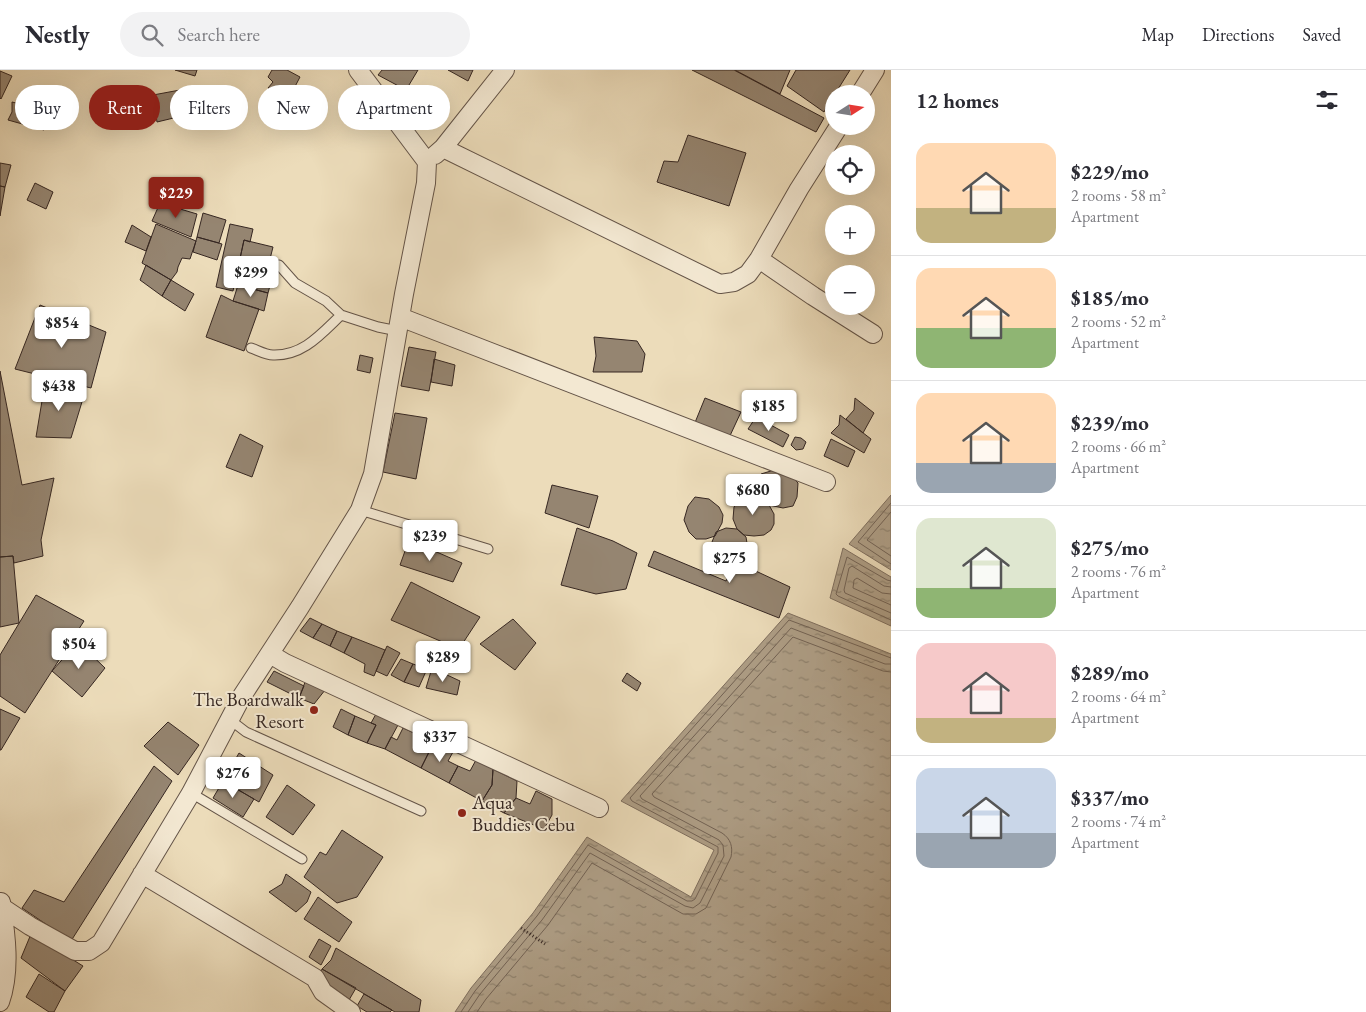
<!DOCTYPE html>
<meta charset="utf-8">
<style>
:root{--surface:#fff;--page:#f2f2f3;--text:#2b2b33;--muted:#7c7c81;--line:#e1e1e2;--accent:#8f2418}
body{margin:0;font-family:"EB Garamond",serif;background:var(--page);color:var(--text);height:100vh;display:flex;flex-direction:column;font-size:19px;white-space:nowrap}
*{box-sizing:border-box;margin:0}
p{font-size:16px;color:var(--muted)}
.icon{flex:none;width:28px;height:28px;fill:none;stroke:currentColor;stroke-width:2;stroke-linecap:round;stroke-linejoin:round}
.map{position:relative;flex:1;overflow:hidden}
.side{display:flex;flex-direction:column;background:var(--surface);width:475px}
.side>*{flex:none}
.guide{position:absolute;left:15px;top:15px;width:475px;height:45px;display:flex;gap:10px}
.needle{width:32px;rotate:78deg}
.fabs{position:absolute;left:825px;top:15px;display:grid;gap:10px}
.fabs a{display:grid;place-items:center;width:50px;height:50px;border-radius:50%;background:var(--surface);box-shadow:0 5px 20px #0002;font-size:25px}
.price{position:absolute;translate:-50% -42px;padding:0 11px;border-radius:5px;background:#fff;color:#222;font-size:16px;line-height:32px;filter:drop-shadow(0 1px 2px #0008)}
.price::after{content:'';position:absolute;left:50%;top:30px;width:15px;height:11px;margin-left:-8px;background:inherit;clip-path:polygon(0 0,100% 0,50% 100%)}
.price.current{background:var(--accent);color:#fff}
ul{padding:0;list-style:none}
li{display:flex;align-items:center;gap:15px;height:125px;padding:0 25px}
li+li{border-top:1px solid var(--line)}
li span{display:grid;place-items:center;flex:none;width:140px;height:100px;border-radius:15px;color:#555}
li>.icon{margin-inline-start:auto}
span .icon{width:60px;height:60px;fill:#fffc;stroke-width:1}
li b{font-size:21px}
h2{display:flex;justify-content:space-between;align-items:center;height:60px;padding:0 25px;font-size:21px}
.pill{padding:0 18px;border-radius:22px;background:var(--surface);box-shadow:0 5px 20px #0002;font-size:18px;line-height:45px}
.pill.current{background:var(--accent);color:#fff}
header{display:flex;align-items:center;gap:30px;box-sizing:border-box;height:70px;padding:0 25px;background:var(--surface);border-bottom:1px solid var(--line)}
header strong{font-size:24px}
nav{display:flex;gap:28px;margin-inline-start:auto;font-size:18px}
.search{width:350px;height:45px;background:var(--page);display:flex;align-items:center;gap:12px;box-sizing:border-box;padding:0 18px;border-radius:28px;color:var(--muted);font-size:19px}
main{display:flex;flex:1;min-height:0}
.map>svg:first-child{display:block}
</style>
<header>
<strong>Nestly</strong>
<div class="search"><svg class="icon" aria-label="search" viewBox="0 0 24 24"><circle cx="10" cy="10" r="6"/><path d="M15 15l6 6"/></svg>Search here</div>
<nav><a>Map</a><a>Directions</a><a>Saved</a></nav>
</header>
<main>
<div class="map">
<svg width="891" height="942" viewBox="0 0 891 942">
<defs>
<pattern id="water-ripples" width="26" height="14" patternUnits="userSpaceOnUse" patternTransform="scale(1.25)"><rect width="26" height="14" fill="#ae9e86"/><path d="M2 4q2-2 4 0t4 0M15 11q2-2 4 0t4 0" fill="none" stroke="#8e816d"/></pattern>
</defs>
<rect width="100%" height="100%" fill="#ecdcba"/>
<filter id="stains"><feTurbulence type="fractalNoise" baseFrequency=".004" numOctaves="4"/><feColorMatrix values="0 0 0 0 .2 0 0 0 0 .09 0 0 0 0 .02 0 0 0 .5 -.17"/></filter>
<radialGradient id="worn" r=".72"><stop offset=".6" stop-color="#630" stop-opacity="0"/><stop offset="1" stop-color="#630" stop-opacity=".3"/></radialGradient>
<path fill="url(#water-ripples)" stroke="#7e6e5e" d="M891,425v75l-42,-26z
M843,478l48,29v49l-61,-28z
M788,543l103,41v358h-436l16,-24 62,-75 54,-76 104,60 23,-47 -93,-49z"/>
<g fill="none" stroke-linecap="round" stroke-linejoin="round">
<path stroke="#726254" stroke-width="1" d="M891,433l-33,39 33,22
M891,442l-24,28 24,16
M891,511l-4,-1 -40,-23 -11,37 2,2 53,24
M891,517l-7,-1 -32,-20 -3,2 -5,22 1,3 46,20
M891,524l-9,-1 -25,-15 -3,2 -1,8 38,17
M461,942l14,-21 62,-75 51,-71 99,56h5l3,-2 23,-46v-6l-86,-46 -2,-3 159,-178 102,38
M468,942l12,-18 62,-74 48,-67 95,53 8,2 7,-5 24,-47 -1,-11 -4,-5 -77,-41 -2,-3 151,-168 94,36h6
M477,942l9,-13 62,-74 44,-62 91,51h13l10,-6 25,-51c2,-10 0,-18 -9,-24l-68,-36 -2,-3 141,-157 90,34 8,1"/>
</g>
<path fill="#958571" stroke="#362722" d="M175,0h22l-2,6z
M272,0h15l13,7 -11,21 -21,-10 5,-6 -5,-5z
M382,0h36l-12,20 -28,-15z
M448,0h25l-5,11z
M692,0h42l90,48 -8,14z
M735,0h55l-10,24z
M796,0h54l-15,24h-1l-10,18 -37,-26z
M0,1l12,5 -11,23 -1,-1z
M180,20l6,25 -29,7 -4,-27z
M12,32l36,9 -4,19 -36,-10 4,-8z
M688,65l58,18 -17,53 -72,-24 7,-21 14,1z
M0,93l11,2 -6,22 -5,-1z
M35,113l18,9 -7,17 -19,-9z
M0,116l5,1 -5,29z
M160,133l37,11 -6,23 -39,-16z
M203,143l23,7 -7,23 -22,-6z
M156,154l40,17 -6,18 -8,-1 -4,9 -1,5 -6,8 -29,-17z
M230,154l23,5 -3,13 -6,-2 -11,51 -17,-4z
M132,155l19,12 -5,14 -21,-9z
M197,167l25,7 -5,16 -24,-8z
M244,170l29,7 -7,28 -28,-7z
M146,195l25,15 -9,16 -22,-16z
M243,199l29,9 -4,15 -30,-8z
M171,210l23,14 -9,17 -23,-15z
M238,215l30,8 -4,18 -31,-10z
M221,225l12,6 26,8 -15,42 -38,-14z
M40,235l66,27 -15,56 -76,-19z
M594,267l43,4 8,13 -3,18h-49l3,-16z
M409,277l27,5 -7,39 -28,-5z
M360,285l13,3 -3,15 -13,-3z
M434,289l21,6 -3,21 -21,-4z
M0,301l22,114 32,-7 -13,62 2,16 -29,7 -1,-7 -13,1z
M45,313l40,9 -14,46 -35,-1z
M705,328l36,14 -13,28 -34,-15z
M855,328l19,15 -11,20 -17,-14 8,-9z
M395,343l32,5 -11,61 -33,-7z
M840,345l31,24 -7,14 -33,-20 8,-8z
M756,347l33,18 -6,12 -35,-18z
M240,364l23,12 -11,31 -26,-10z
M795,367l6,1 5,4 -3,7 -7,1 -5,-5z
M831,369l24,12 -7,16 -24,-11z
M774,400l14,2 10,11 -1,14 -4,9 -10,2 -14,-3 -7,-7 -5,-11 4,-13z
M552,415l46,11 -9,32 -44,-15z
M753,424l9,4 7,7 5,9v10l-3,6 -7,5 -10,1 -10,-1 -7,-6 -4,-10 1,-12 8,-11z
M695,427l14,2 10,8 4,8 -1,8 -7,13 -9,3h-10l-7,-7 -5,-12 4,-14z
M577,458l36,13 24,12 -11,36 -30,5 -35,-9z
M726,458l11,1 9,8 2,12 -5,9 -9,2h-11l-8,-6 -3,-12 4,-10z
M409,470l53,23 -9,19 -53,-17z
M654,481l72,30 6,-12 9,4 4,-7 45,21 -11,31 -131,-52z
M13,486l6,67 -19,4v-70z
M411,512l69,35 -21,32 -68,-29z
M36,525l48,26 -59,92 -25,-17v-41z
M310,548l12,6 -9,14 -13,-7z
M513,549l23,24 -21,27 -35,-26z
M322,554l15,7 -7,15 -17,-8z
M337,561l15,6 -8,16 -14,-7z
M352,567l33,13 -11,26 -10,-4 1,-8 -21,-11z
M78,572l27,26 -23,29 -30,-26z
M387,576l13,7 -13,23 -11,-5z
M401,589l12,5 -9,18 -13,-7z
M413,594l14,5 -8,18 -15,-5z
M432,598l28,13 -3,14 -31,-7z
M274,601l30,15 -5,12 -32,-16z
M627,603l14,10 -4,8 -15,-10z
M307,607l22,8 -15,19 -15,-6z
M0,639l20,9 -19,32h-1z
M341,639l14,7 -7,19 -15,-8z
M376,644l22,11 -13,24 -18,-6 9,-18 -5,-2z
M355,646l21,9 -9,18 -19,-8z
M168,652l31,23 -21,30 -34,-29z
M403,658l31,14 -13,26 -36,-19 6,-12 6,3z
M434,672l19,10 -5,9 10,5 -9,17 -28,-15z
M239,683l34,22 -14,27 -36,-21z
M476,690l17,9 -1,16 -10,16 -33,-18 9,-17 12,5z
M154,696l18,15 -101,160 -49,-33 12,-18 30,12z
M493,699l24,12 -1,17 -12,15 -22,-12 10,-16z
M223,711l31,18 -11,18 -30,-19z
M287,715l28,20 -22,30 -27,-18z
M536,721l16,8v16l-8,14 -40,-16 12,-15 14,6z
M342,760l41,27 -26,40 -20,6 -33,-26 16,-25 6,3z
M286,804l25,18 -4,10 -11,10 -27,-20 13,-8z
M318,827l34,25 -13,20 -35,-23z
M31,864l52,32 -18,25 -44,-33z
M319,869l12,7 -10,19 -12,-8z
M336,878l85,52 -2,12h-24l-73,-43 9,-9z
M322,899l34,19 -7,12 -31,-22z
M39,904l26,17 -11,21h-5l-23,-15z
M364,924l28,16 -2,2h-23l-10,-6z"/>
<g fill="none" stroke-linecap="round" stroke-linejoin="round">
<defs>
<path id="service" d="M279,195l16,18 31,18 15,14
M251,278c6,2 15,7 22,7 30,1 48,-21 68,-40l37,12 20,4
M360,440l128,39
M229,649l17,13 175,79
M191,723l111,66"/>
<path id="minor" d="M860,24l15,-24
M443,78l277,136 14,-2 14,-8 11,-15 40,-70 40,-63
M435,85l8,-7 62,-78
M759,189l54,37 60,38
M400,247l426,165
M270,584l15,9 314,145
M142,804l173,104 8,14 28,20
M0,836l30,20 45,25h14l12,-8 90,-150 51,-97 58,-89 60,-97 13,-36 31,-180 22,-111 1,-21 -69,-92
M0,932c11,-31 6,-68 1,-100"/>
</defs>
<use href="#service" stroke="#645448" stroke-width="11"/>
<use href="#minor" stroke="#645448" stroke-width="20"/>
<path stroke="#362722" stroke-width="3" stroke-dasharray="1 2.5" stroke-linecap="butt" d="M521,858l24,16"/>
<use href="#service" stroke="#f3e8d2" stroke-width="9"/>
<use href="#minor" stroke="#f3e8d2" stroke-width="18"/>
</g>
<g fill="#8f2418" stroke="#f3e8d2" stroke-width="2">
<circle cx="314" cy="640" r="5"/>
<circle cx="462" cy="743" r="5"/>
</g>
<g text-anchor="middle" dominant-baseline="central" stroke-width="4" stroke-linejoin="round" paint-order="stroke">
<g font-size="19" fill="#362722" stroke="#f3e8d2" text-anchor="end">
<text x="304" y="629">The Boardwalk<tspan x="304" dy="22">Resort</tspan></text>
<text x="472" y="732" text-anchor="start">Aqua<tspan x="472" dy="22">Buddies Cebu</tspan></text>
</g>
</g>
<rect width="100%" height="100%" filter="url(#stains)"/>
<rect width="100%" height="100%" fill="url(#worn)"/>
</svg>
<div class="fabs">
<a><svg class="needle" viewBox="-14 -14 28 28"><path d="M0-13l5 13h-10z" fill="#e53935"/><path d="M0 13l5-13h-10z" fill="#7c7c81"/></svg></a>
<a><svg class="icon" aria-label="locate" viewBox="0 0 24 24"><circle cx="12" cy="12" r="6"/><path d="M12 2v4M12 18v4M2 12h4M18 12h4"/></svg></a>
<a>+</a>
<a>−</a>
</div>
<b class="price current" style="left:176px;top:149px">$229</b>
<b class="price" style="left:251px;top:228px">$299</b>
<b class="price" style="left:62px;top:279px">$854</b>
<b class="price" style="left:59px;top:342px">$438</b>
<b class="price" style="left:769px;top:362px">$185</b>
<b class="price" style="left:753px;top:446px">$680</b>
<b class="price" style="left:430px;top:492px">$239</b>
<b class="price" style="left:730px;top:514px">$275</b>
<b class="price" style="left:79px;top:600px">$504</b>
<b class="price" style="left:443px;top:613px">$289</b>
<b class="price" style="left:440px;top:693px">$337</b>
<b class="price" style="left:233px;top:729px">$276</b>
<div class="guide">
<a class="pill">Buy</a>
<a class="pill current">Rent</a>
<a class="pill">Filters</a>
<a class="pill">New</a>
<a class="pill">Apartment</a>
</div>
</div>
<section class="side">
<h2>12 homes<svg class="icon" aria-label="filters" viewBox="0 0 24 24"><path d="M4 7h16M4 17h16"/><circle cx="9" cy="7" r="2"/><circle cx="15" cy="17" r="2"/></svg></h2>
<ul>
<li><span style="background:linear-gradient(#ffd9b3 65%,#c2b280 0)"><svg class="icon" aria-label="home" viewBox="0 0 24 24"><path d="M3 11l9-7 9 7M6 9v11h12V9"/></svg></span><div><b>$229/mo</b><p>2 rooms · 58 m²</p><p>Apartment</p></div></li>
<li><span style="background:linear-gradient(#ffd9b3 60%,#8fb573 0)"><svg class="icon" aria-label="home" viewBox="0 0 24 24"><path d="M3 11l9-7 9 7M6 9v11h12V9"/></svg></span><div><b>$185/mo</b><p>2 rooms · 52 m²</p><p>Apartment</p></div></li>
<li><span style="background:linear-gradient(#ffd9b3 70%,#9aa5b1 0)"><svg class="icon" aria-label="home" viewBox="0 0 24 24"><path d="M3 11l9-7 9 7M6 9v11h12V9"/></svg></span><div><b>$239/mo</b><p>2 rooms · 66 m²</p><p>Apartment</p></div></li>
<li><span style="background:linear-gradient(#dfe7d0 70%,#8fb573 0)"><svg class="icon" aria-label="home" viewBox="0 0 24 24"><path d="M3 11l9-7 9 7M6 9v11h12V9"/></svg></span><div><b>$275/mo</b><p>2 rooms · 76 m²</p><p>Apartment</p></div></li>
<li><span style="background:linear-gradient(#f6c9c9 75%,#c2b280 0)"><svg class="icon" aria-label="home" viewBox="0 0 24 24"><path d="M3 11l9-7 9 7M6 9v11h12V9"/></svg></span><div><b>$289/mo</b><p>2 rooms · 64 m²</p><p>Apartment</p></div></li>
<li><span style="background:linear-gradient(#c9d6e8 65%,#9aa5b1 0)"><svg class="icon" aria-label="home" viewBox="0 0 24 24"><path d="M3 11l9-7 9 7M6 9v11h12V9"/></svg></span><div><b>$337/mo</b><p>2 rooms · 74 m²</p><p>Apartment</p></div></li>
</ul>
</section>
</main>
